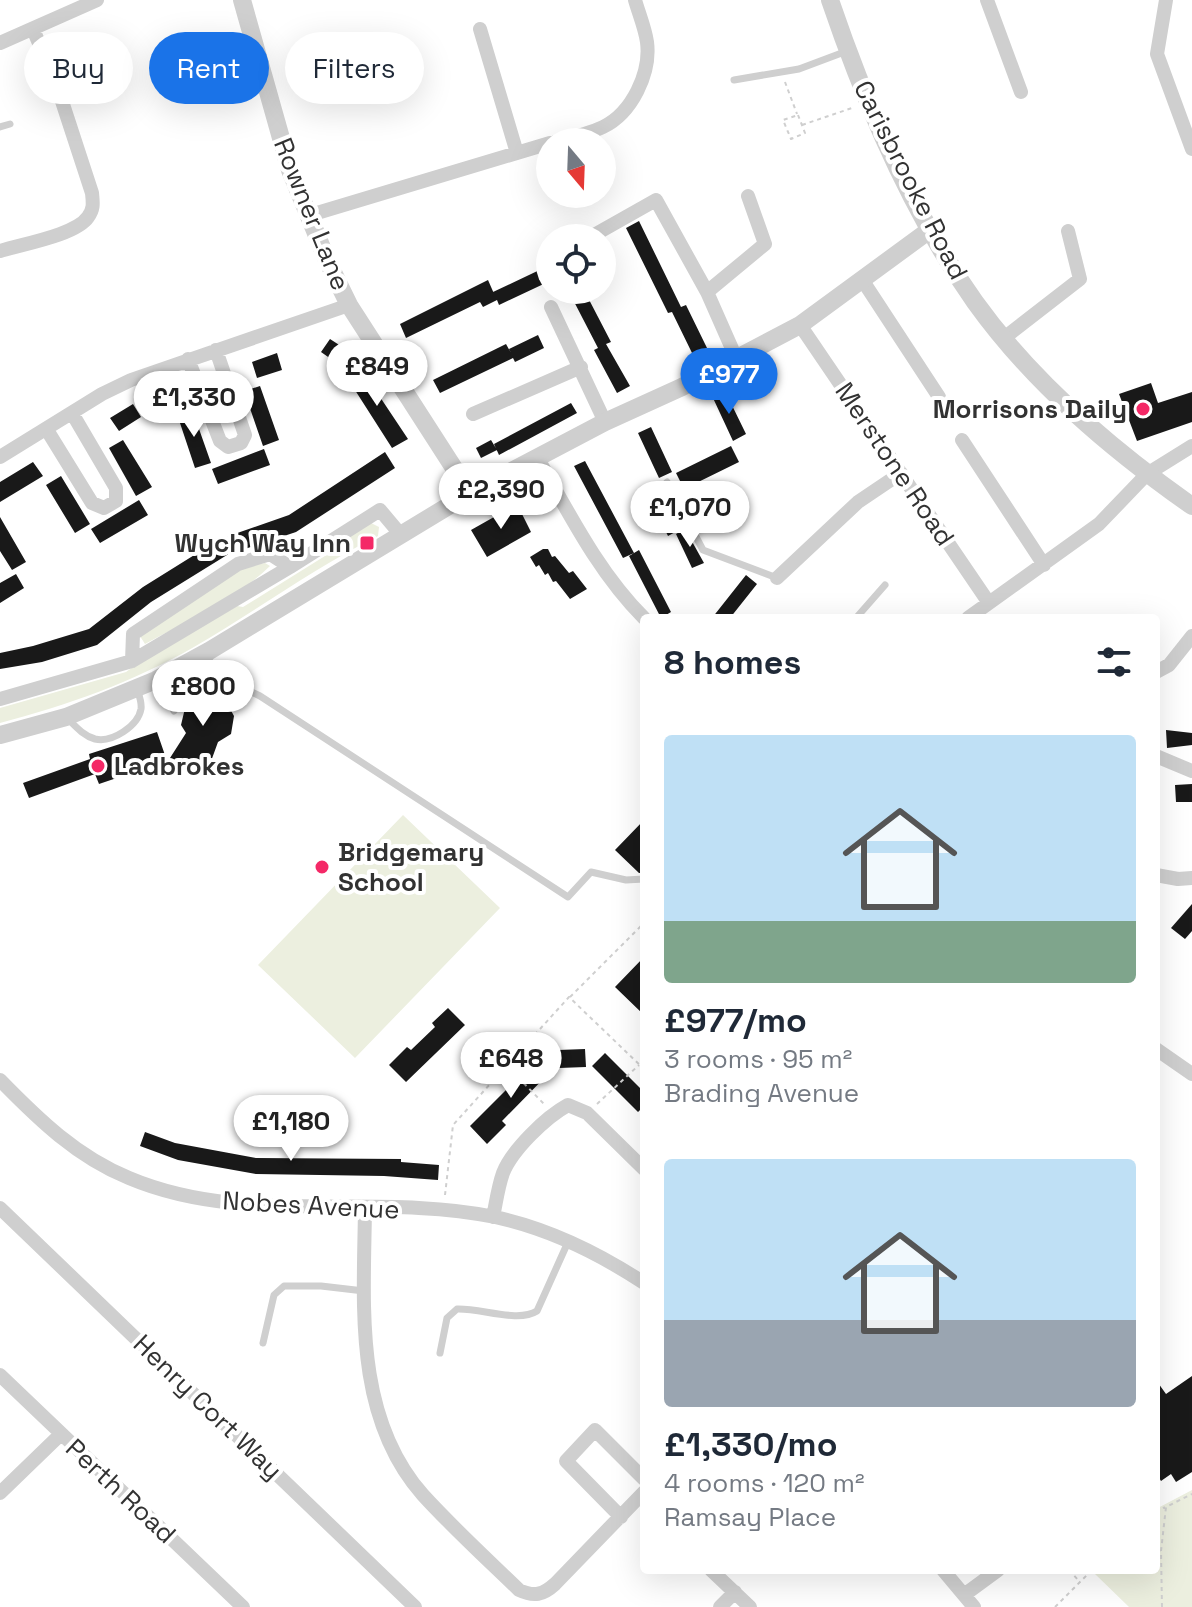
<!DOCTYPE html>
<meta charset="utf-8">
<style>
:root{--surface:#fff;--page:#f6f6f7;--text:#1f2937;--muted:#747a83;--accent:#1a73e8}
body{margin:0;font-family:"Space Grotesk",sans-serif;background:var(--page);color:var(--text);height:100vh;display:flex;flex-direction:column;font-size:30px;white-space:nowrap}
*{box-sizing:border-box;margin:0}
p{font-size:26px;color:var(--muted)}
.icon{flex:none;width:44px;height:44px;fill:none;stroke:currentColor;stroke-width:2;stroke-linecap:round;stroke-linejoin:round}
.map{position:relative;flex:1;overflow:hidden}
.details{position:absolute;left:640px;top:614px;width:520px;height:960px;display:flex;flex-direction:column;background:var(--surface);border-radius:8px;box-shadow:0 8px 32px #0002}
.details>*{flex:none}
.top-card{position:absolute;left:24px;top:32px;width:496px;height:72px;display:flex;gap:16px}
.needle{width:52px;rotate:161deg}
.buttons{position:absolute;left:536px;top:128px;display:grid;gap:16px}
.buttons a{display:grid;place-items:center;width:80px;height:80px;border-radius:50%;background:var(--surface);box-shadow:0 8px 32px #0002;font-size:40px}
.price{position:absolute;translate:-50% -68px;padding:0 18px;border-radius:28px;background:#fff;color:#222;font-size:26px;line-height:52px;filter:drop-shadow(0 2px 4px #0008)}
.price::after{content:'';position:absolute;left:50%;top:48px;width:24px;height:18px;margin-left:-12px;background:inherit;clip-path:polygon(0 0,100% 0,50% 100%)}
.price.on{background:var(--accent);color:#fff}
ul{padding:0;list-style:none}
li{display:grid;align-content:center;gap:16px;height:424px;padding:0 24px}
li span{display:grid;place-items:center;height:248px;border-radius:8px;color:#555}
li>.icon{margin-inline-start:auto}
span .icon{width:144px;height:144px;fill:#fffc;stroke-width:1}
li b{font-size:34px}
h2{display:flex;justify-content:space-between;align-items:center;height:96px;padding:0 24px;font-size:34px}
.chip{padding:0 28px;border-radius:36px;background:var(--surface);box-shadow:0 8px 32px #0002;font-size:28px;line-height:72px}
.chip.on{background:var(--accent);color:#fff}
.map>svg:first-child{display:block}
</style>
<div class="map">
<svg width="1192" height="1607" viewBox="0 0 1192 1607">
<rect width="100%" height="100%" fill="#fff"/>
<path fill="#ecefdf" d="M371,523l8,4 -1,9c-64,32 -122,75 -184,111 -61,35 -126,58 -194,76v-15l126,-36 18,-13 93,-53 6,1 98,-61 1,-5z
M265,563l5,3c-35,34 -83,55 -125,78l-7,-11 99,-64z
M403,815l97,93 -145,150 -97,-93z
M1192,1490v117h-63l-35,-34 3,-3h59v-61z"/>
<path fill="#191919" d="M639,221l42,86 5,-2 21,43 -14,7 -21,-43 -4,1 -42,-85z
M550,265v16l-51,24 -2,-5 -14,7 -3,-5 -74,36 -6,-14 88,-44 7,16 -2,-4z
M568,290h16l27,52 -5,2 24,42 -13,7 -23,-43 4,-2z
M538,335l6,13 -29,14 -2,-4 -73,35 -7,-13 73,-36 5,9 -2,-4z
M330,339l20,13 -9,14 -20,-14z
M277,353l5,17 -25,8 -5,-16z
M360,367l48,72 -16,9 -46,-72z
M1151,383l7,20 34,-11v30l-55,19 -18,-47z
M260,386l19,54 -16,6 -19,-55z
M725,391l21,43 -13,7 -20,-43z
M571,403l6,10 -78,42 -5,-11z
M133,404l8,13 -22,14 -9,-13z
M192,409l19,54 -16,5 -18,-54z
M651,427l21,45 -13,6 -21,-45z
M123,440l29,47 -16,9 -27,-48z
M491,440l6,10 -16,8 -5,-10z
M731,446l8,16 -55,27 -8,-16z
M264,449l6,16 -52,19 -6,-15z
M385,452l10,16 -99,64 -69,23 -76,47 -54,43 -55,17 -42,7v-16l33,-7 56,-17 54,-42 77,-48 69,-24z
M585,461l49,92 -11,5 -49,-92z
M33,462l10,14 -43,26v-20z
M61,476l29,48 -15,9 -29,-48z
M657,485l22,45 -11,6 -22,-45z
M139,500l9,15 -48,28 -9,-14z
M517,504l14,28 -44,25 -16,-27z
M0,517l26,45 -14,8 -12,-19z
M685,529l19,34 -12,5 -16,-34z
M543,549h5l4,8 3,-1 14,17 4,-2 14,18 -17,10 -14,-18 -3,1 -5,-9 -3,2 -6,-10 -3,2 -6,-10z
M639,550l32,62 -10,6 -32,-62z
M16,574l8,14 -24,15v-20z
M746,575l11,9 -27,34h-18z
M201,692l22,4 11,20 -3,18 -13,8 -8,22 -22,-5 -13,8 -5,-9 16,-25 -5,-8 5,-21z
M1166,730l26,3v12l-25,3z
M157,732l10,29 -68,23 -4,-10 -66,24 -6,-15 67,-24 -1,-5z
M1192,784v18h-16l-1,-17z
M644,820v53h-5l-24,-23z
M1192,904v27l-7,8 -14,-11z
M644,957v58l-29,-28z
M448,1008l17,17 -59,57 -17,-17 18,-18 4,3 24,-23 -3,-4z
M585,1049l1,18 -27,1 -1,-18z
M605,1053l39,39v14l-6,6 -46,-46z
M541,1055l13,13 -52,53 4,4 -19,19 -17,-18z
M145,1132l30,11 81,15 145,1v3l38,3 -1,15 -54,-4 -128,-2 -78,-14 -38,-14z
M1192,1376v96l-16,10 -5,-8 -10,7 -5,-8v-93l10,14z"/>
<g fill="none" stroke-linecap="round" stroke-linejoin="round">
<path stroke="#cfcfcf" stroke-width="2" stroke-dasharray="4 4" stroke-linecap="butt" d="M785,82l12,32
M798,115l7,18 -14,6 -8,-19z
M802,125l50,-17
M570,997l74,-74
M507,1066l37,38
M597,1104l42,-39
M445,1195l8,-70 116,-128 75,72
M1156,1512l9,-5
M1156,1544l5,7
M1069,1570l10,11
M1055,1607l37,-37
M1162,1607l-1,-56 5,-44 26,-13"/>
<path stroke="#cfcfcf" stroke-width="7" d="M734,80l65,-11 48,-18
M0,127l10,-3
M667,482l36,68 74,28
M856,618l29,-33
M205,656l22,24 33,16 308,201 23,-25 35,8 18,-1
M157,682l17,29
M68,719c8,8 16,17 27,20 17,4 43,-13 46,-30 1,-7 -2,-14 -4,-20
M263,1343l11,-48 10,-9h37l43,5
M440,1353l7,-35 10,-9c24,-1 61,14 80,2l31,-69"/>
<path stroke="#cfcfcf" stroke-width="14" d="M987,0l34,92
M1166,0l-9,54 35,95
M480,29l37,124
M0,43l97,-43
M555,142c16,-4 33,-8 48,-15 29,-14 48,-54 44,-85 -2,-14 -8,-28 -12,-42
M307,216l243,-73
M582,238l12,-3 62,-35 51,92 30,68
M0,251c22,-7 76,-16 88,-34 6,-8 5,-14 4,-24l-35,-107 -24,-57
M863,281l76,116
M707,292l58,-48 -17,-48
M551,307l54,115
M800,325l189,278
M1004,338l76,-59 -12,-48
M188,359l32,82 8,6 13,-4 4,-8 -29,-85
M473,414l108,-47
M47,430l45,73 12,5 12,-7v-13l-44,-75
M962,440l82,125
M0,457l102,-63 29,-14 218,-75
M537,457c32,56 61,115 107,161
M777,578l81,-76 43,-29
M968,618l131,-94 48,-50 45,-28
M132,661l1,-27 105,-70 32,-10 20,13
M1156,672l13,-7 23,-29
M0,699l132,-38 158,-94 90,-57 21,25
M1156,756l36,15
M1156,875l22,4 14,-1
M1156,1049l36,25
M0,1080c38,39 77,77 129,98 116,49 246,14 366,39 55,12 102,35 149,66
M365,1207c-1,97 -12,209 58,288 30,33 64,64 96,95 15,7 24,5 36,-6l89,-92
M0,1208l415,399
M493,1217c3,-14 5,-30 10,-44 9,-23 43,-56 65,-68l19,8 57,56
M0,1375l243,232
M0,1493l61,-59
M621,1517l-55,-56 29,-31 49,49
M711,1570l39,37
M943,1570l31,37
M964,1595l34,-25
M720,1607l15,-15"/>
<path stroke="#cfcfcf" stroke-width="18" d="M242,0l48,170 37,90 22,45 121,188
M830,0c35,103 82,213 145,302 58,81 136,147 217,204
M0,735l66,-18 90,-37 53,-29 261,-158 135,-71 77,-35 118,-62 131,-96"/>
</g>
<g fill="#f42967" stroke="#fff" stroke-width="3">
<circle cx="1143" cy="409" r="8"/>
<rect x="359" y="535" width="16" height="16" rx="4"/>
<circle cx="98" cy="766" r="8"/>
<circle cx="322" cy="867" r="8"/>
</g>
<g text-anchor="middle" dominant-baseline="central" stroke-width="8" stroke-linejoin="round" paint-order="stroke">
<g font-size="26" fill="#323232" stroke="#fff">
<text transform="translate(911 180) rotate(63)">Carisbrooke Road</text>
<text transform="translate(312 214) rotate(68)">Rowner Lane</text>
<text transform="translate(895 464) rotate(56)">Merstone Road</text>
<text transform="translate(311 1205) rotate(3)">Nobes Avenue</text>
<text transform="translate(208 1407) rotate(44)">Henry Cort Way</text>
<text transform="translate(121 1491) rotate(43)">Perth Road</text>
</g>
<g font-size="26" font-weight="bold" fill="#323232" stroke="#fff" text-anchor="end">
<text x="1127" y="409">Morrisons Daily</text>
<text x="351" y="543">Wych Way Inn</text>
<text x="114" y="766" text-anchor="start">Ladbrokes</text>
<text x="338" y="852" text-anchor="start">Bridgemary<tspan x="338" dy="30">School</tspan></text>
</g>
</g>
</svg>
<div class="buttons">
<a><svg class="needle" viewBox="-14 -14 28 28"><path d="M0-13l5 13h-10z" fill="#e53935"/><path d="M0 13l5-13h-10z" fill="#747a83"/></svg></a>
<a><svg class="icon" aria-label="locate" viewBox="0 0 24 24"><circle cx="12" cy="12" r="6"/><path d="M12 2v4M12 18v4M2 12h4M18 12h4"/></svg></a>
</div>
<b class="price" style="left:377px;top:408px">£849</b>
<b class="price on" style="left:729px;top:416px">£977</b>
<b class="price" style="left:194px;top:439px">£1,330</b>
<b class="price" style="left:501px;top:531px">£2,390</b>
<b class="price" style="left:690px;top:549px">£1,070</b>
<b class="price" style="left:203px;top:728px">£800</b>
<b class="price" style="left:511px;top:1100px">£648</b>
<b class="price" style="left:291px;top:1163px">£1,180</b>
<div class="top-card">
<a class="chip">Buy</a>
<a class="chip on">Rent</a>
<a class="chip">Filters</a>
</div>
<section class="details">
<h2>8 homes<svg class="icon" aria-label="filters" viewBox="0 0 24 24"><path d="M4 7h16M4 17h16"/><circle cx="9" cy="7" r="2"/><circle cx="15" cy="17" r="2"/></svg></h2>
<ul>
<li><span style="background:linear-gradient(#bfe0f5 75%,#7fa58c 0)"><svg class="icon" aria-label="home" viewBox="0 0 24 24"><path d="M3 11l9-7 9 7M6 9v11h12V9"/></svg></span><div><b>£977/mo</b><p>3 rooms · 95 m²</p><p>Brading Avenue</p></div></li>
<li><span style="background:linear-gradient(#bfe0f5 65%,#9aa5b1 0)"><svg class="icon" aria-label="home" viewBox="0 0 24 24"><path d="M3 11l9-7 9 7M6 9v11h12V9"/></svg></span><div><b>£1,330/mo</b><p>4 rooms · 120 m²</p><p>Ramsay Place</p></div></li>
</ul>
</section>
</div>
